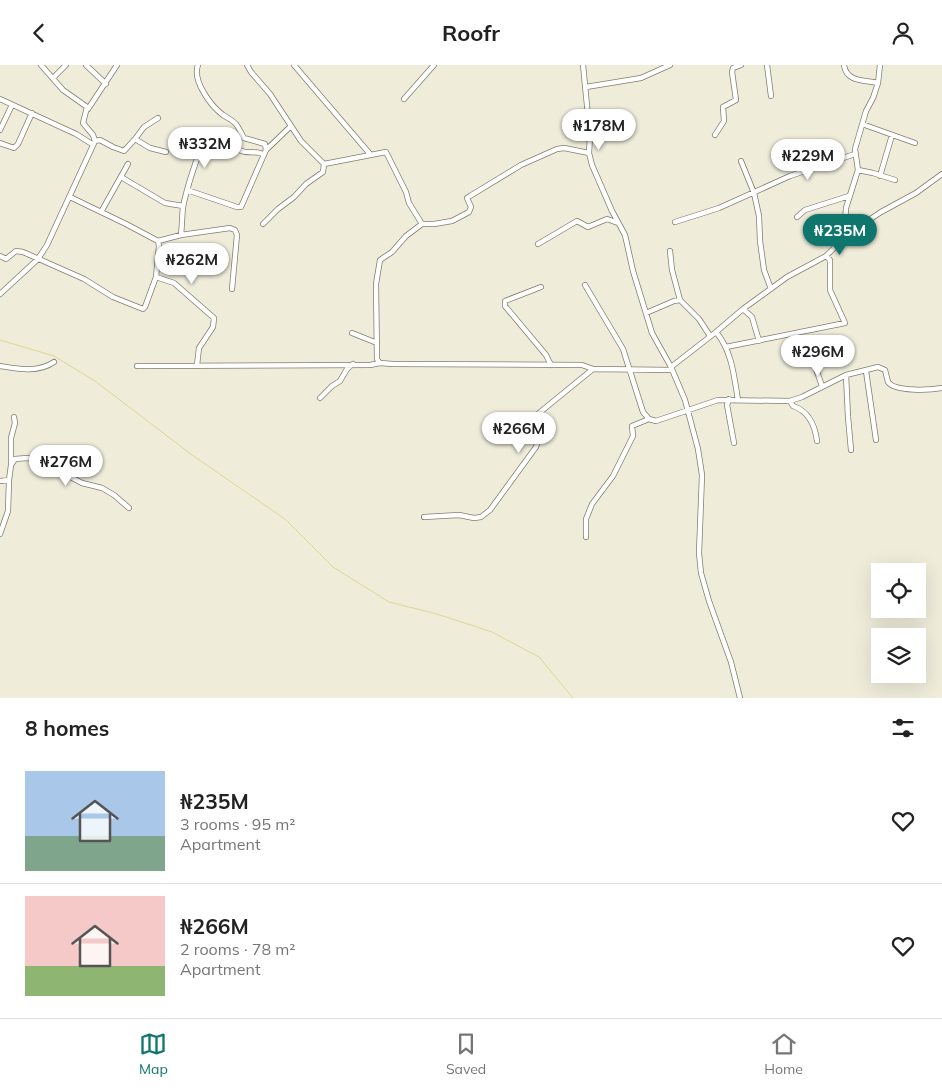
<!DOCTYPE html>
<meta charset="utf-8">
<style>
:root{--surface:#fff;--page:#f2f2f2;--text:#222;--muted:#767676;--line:#e0e0e0;--accent:#0f766e}
body{margin:0;font-family:Mulish,sans-serif;background:var(--page);color:var(--text);height:100vh;display:flex;flex-direction:column;font-size:19px;white-space:nowrap}
*{box-sizing:border-box;margin:0}
p{font-size:16px;color:var(--muted)}
.icon{flex:none;width:28px;height:28px;fill:none;stroke:currentColor;stroke-width:2;stroke-linecap:round;stroke-linejoin:round}
.map{position:relative;height:633px;overflow:hidden}
.sheet{display:flex;flex-direction:column;background:var(--surface);flex:1}
.sheet>*{flex:none}
.buttons{position:absolute;left:871px;top:498px;display:grid;gap:10px}
.buttons a{display:grid;place-items:center;width:55px;height:55px;border-radius:0px;background:var(--surface);box-shadow:0 5px 20px #0002;font-size:25px}
.price{position:absolute;translate:-50% -42px;padding:0 11px;border-radius:18px;background:#fff;color:#222;font-size:16px;line-height:32px;filter:drop-shadow(0 1px 2px #0008)}
.price::after{content:'';position:absolute;left:50%;top:30px;width:15px;height:11px;margin-left:-8px;background:inherit;clip-path:polygon(0 0,100% 0,50% 100%)}
.price.active{background:var(--accent);color:#fff}
ul{padding:0;list-style:none}
li{display:flex;align-items:center;gap:15px;height:125px;padding:0 25px}
li+li{border-top:1px solid var(--line)}
li span{display:grid;place-items:center;flex:none;width:140px;height:100px;border-radius:0px;color:#555}
li>.icon{margin-inline-start:auto}
span .icon{width:60px;height:60px;fill:#fffc;stroke-width:1}
li b{font-size:21px}
h2{display:flex;justify-content:space-between;align-items:center;height:60px;padding:0 25px;font-size:21px}
header{display:flex;justify-content:space-between;align-items:center;height:65px;padding:0 25px;background:var(--surface);font-size:22px;font-weight:700}
.dock{display:flex;justify-content:space-around;align-items:center;height:70px;border-top:1px solid var(--line);background:var(--surface);font-size:14px;color:var(--muted)}
.dock a{display:grid;justify-items:center;gap:2px}
.dock .active{color:var(--accent)}
.map>svg:first-child{display:block}
</style>
<header><svg class="icon" aria-label="back" viewBox="0 0 24 24"><path d="M15 5l-7 7 7 7"/></svg>Roofr<svg class="icon" aria-label="person" viewBox="0 0 24 24"><circle cx="12" cy="8" r="4"/><path d="M4 21q1-7 8-7t8 7"/></svg></header>
<div class="map">
<svg width="942" height="633" viewBox="0 0 942 633">
<rect width="100%" height="100%" fill="#efecda"/>
<g fill="none" stroke-linecap="round" stroke-linejoin="round">
<path stroke="#e1d692" stroke-width="1" d="M0,275l54,16 41,25 97,74 93,64 48,48 56,35 48,12 55,18 47,25 34,41"/>
<defs>
<path id="street" d="M86,0l20,19
M247,0l4,7 19,22 31,47 23,23
M294,0l76,89
M583,0l7,71 -1,17 3,12 20,46 13,24 8,36 19,62 19,34 14,33 13,49 4,26 -3,78 2,20 8,28 22,61 9,36
M767,0l4,31
M844,0c2,17 20,15 34,18
M53,13l13,-13
M586,22l55,-9 29,-13
M0,34l76,35 16,10
M404,34l30,-34
M88,44l29,-44
M862,59l53,19
M0,65l12,-25
M715,70l9,-14 -1,-14 13,-7 -4,-28 1,-4 8,-3
M135,74l15,9 16,4
M95,76l5,-1 13,7 11,4 11,-12 9,-12 14,-9
M0,78l14,5 4,-4 14,-31
M266,85l25,-24
M589,88l-25,-5 -7,1 -36,16 -51,31 -3,2 4,9 -2,5 -17,9 -18,3h-12l-16,12 -14,16 -12,8 -4,24 1,75 3,4 13,1 189,1 11,4 79,1
M741,96l13,32 5,23 1,25 4,29 7,19
M324,99l62,-12 20,40 3,11 13,21
M858,105l15,3 22,7
M880,111l12,-41
M121,112l44,26 18,3
M187,125l50,17h4l25,-57 -1,-6 -21,-6c-3,-5 -5,-10 -8,-14 -4,-4 -8,-6 -13,-9 -12,-9 -31,-34 -25,-50
M70,132l56,27 32,17 23,-6 49,-7 5,2 2,5 -5,54
M101,147l27,-48
M797,152l8,-7 44,-14
M675,157l44,-14 71,-32 65,-22
M263,159l15,-15 16,-12 12,-13 17,-12 1,-8
M181,170c1,-9 1,-19 2,-28 2,-10 16,-65 26,-67 12,-3 23,8 33,11 7,3 16,-1 22,4
M845,171l36,-24 35,-19 26,-19
M538,179l39,-23 11,6 19,-8 11,4
M670,186l2,19 8,30
M0,191l6,3 10,-8 7,1 61,27 29,18 30,12 2,-2 11,-30 3,-31 -1,-5
M156,212l18,6 40,35 -1,9 -14,21 -2,17
M585,220l38,64 20,63 6,7 7,2 62,-21 72,1 12,-4 44,-22 32,-8 7,3 3,12c7,10 42,8 54,6
M541,222l-36,14v5l41,49 5,10
M0,229l38,-35 9,-14 48,-104 -2,-6 -10,-12 4,-16 -24,-17 -22,-25
M743,244l9,8 7,24
M646,248l28,-12 6,-1 19,19 11,17
M716,267c16,19 18,44 22,68
M352,268l25,10
M726,282l119,-24 -15,-33v-30l-4,-4
M813,282l1,16 8,23
M0,301c18,3 38,7 54,-4
M137,301l233,-1 10,-2
M671,302l45,-35 27,-23 44,-32 39,-21 18,-18 2,-30 12,-38 -3,-21 11,-38 7,-13 5,-15 2,-18
M866,306l10,69
M846,310l2,42 3,33
M320,333l12,-12 8,-5 7,-12 6,-5
M729,334l-2,6 7,38
M790,336l3,5c15,5 22,19 24,35
M11,398v-25l4,-15 -1,-6
M9,415l2,-15 4,-6 12,-1 11,2 44,23 20,5 12,7 15,13
M0,416l9,-1 -1,31 -8,23
M424,452l35,-2 15,3 7,-1 9,-7 46,-63c5,-12 -3,-23 3,-34l54,-44
M586,472v-18l6,-15 21,-28 20,-40 -1,-10 17,-7"/>
</defs>
<use href="#street" stroke="#817e6e" stroke-width="6"/>
<use href="#street" stroke="#fff" stroke-width="4.5"/>
</g>
</svg>
<div class="buttons">
<a><svg class="icon" aria-label="locate" viewBox="0 0 24 24"><circle cx="12" cy="12" r="6"/><path d="M12 2v4M12 18v4M2 12h4M18 12h4"/></svg></a>
<a><svg class="icon" aria-label="layers" viewBox="0 0 24 24"><path d="M12 4l9 5-9 5-9-5zM3 14l9 5 9-5"/></svg></a>
</div>
<b class="price" style="left:599px;top:86px">₦178M</b>
<b class="price" style="left:205px;top:104px">₦332M</b>
<b class="price" style="left:808px;top:116px">₦229M</b>
<b class="price active" style="left:840px;top:191px">₦235M</b>
<b class="price" style="left:192px;top:220px">₦262M</b>
<b class="price" style="left:818px;top:312px">₦296M</b>
<b class="price" style="left:519px;top:389px">₦266M</b>
<b class="price" style="left:66px;top:422px">₦276M</b>
</div>
<section class="sheet">
<h2>8 homes<svg class="icon" aria-label="filters" viewBox="0 0 24 24"><path d="M4 7h16M4 17h16"/><circle cx="9" cy="7" r="2"/><circle cx="15" cy="17" r="2"/></svg></h2>
<ul>
<li><span style="background:linear-gradient(#a9c7e8 65%,#7fa58c 0)"><svg class="icon" aria-label="home" viewBox="0 0 24 24"><path d="M3 11l9-7 9 7M6 9v11h12V9"/></svg></span><div><b>₦235M</b><p>3 rooms · 95 m²</p><p>Apartment</p></div><svg class="icon" aria-label="heart" viewBox="0 0 24 24"><path d="M12 20l-8-8c-3-5 5-10 8-4 3-6 11-1 8 4z"/></svg></li>
<li><span style="background:linear-gradient(#f6c9c9 70%,#8fb573 0)"><svg class="icon" aria-label="home" viewBox="0 0 24 24"><path d="M3 11l9-7 9 7M6 9v11h12V9"/></svg></span><div><b>₦266M</b><p>2 rooms · 78 m²</p><p>Apartment</p></div><svg class="icon" aria-label="heart" viewBox="0 0 24 24"><path d="M12 20l-8-8c-3-5 5-10 8-4 3-6 11-1 8 4z"/></svg></li>
</ul>
</section>
<nav class="dock">
<a class="active"><svg class="icon" aria-label="map" viewBox="0 0 24 24"><path d="M3 6l6-2 6 2 6-2v14l-6 2-6-2-6 2zM9 4v14M15 6v14"/></svg>Map</a>
<a><svg class="icon" aria-label="saved" viewBox="0 0 24 24"><path d="M7 4h10v16l-5-4-5 4z"/></svg>Saved</a>
<a><svg class="icon" aria-label="home" viewBox="0 0 24 24"><path d="M3 11l9-7 9 7M6 9v11h12V9"/></svg>Home</a>
</nav>
